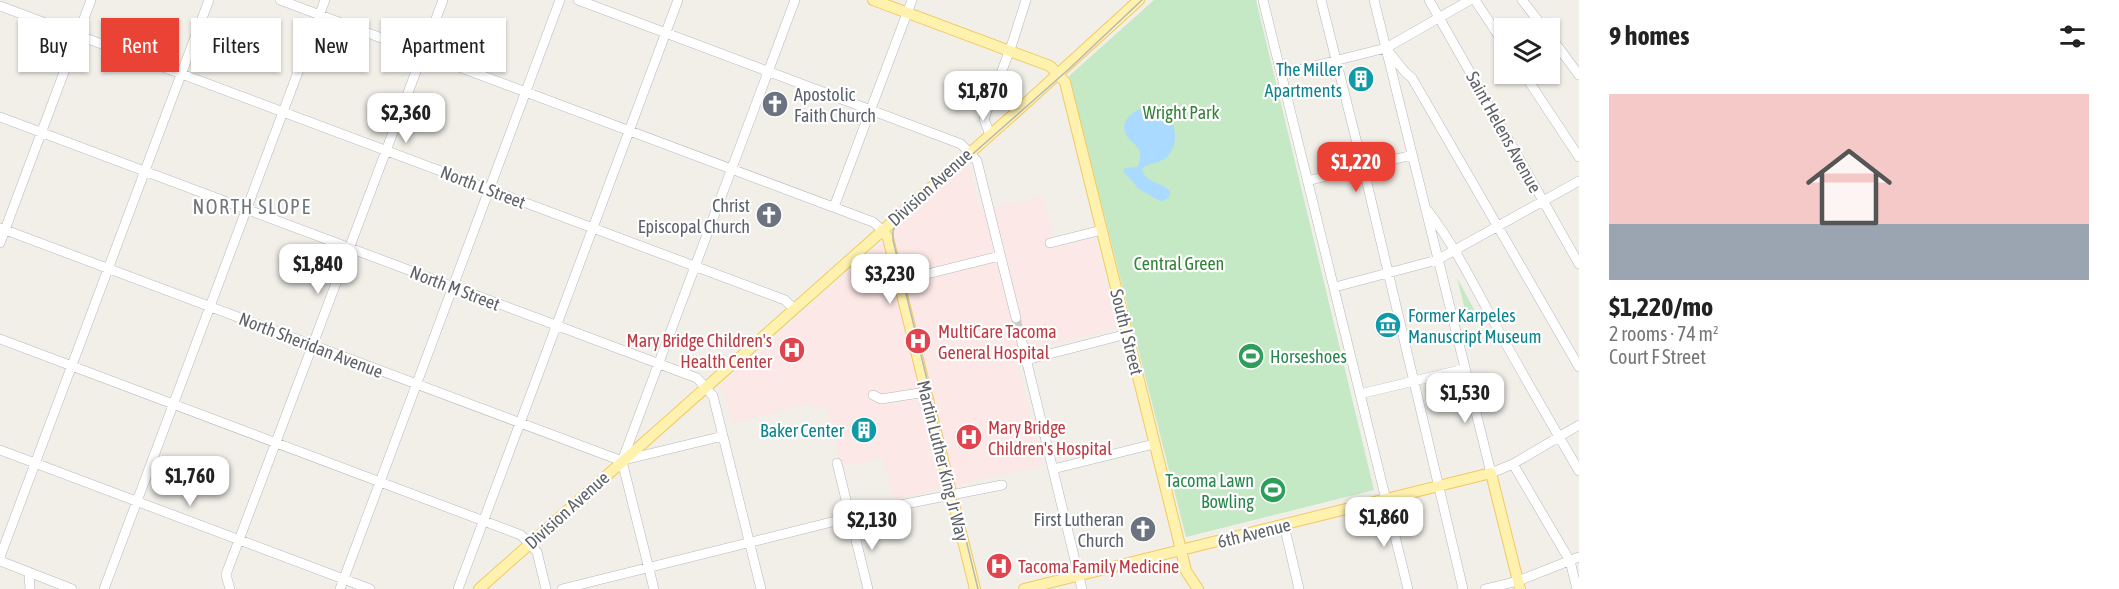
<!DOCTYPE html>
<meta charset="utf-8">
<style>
:root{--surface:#fff;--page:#f6f6f6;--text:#222;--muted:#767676;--line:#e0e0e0;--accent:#ea4335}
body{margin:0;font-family:"Asap Condensed",sans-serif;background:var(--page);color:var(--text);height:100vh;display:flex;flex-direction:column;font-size:22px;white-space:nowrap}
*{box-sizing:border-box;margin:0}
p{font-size:20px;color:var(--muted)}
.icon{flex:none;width:33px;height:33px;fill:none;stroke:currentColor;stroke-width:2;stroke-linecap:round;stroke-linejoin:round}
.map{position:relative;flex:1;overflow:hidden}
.side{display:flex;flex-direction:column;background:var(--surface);width:540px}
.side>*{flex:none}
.guide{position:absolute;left:18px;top:18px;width:570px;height:54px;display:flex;gap:12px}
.fabs{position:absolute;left:1494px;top:18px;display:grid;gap:12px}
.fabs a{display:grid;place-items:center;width:66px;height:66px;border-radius:0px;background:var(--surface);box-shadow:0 2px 4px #0004;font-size:30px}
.price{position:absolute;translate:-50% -51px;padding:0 14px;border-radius:12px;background:#fff;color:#222;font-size:20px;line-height:39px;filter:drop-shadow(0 2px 3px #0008)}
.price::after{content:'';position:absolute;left:50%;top:36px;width:18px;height:14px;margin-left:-9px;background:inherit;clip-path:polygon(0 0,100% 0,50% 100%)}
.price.selected{background:var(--accent);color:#fff}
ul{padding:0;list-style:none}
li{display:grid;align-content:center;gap:12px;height:318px;padding:0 30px}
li+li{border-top:2px solid var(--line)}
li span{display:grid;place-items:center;height:186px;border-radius:0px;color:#555}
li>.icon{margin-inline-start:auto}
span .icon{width:108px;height:108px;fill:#fffc;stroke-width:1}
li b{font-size:26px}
h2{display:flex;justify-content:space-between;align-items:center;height:72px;padding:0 30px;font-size:26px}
.pill{padding:0 21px;border-radius:0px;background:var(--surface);box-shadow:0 2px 4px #0004;font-size:21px;line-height:54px}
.pill.selected{background:var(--accent);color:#fff}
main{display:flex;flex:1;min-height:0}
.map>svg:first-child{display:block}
</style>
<main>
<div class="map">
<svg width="1579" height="589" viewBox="0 0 1579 589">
<rect width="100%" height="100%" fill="#f1efe8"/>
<path fill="#fce8e6" d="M969,165l11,46 63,-15 13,51 39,-10 22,91 -102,26 28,111 -149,35 -11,-43 -42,10 -15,-61 -13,3 -2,-6 -78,20 -12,-38z"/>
<path fill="#c5e8c5" d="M1154,0h102l118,490 -188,47 -117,-461z
M1457,278l20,37 -10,2z"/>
<path fill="#aadaff" d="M1147,107c6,1 14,2 18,6 12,11 14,32 2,44 -8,7 -18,5 -25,12 2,13 19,13 28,22 0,7 -3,9 -10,10l-21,-12 -16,-18 2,-3 12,-1c3,-5 5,-13 1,-19 -2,-3 -7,-7 -10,-10 -11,-16 5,-28 19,-31z"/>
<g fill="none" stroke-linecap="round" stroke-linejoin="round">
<path stroke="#ccccc8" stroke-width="9" stroke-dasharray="9 4.5" stroke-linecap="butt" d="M1016,318l5,20"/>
<defs>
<path id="minor" d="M280,0l593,222 9,8
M578,0l383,144 16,17 39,157
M1263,0c49,196 96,393 145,589
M1321,0l46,183 96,406
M1374,0l117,473 22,-9 66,-39
M1429,0l150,264
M1475,0l29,44
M1522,0l22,28
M0,6l785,294 9,9
M1550,36l29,39
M1389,52l16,20 7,6 167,289
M1282,74l104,-26 84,-48
M1524,74l55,83
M0,117l697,261 16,18 48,193
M990,135l-6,-16 29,-78 13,-41
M1307,181l105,-26
M834,207l78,-207
M1428,211c27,35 47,76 68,115 27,49 55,97 83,145
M0,228l622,233
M0,243l91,-243
M1050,243l52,-13
M899,281l101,-25
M1335,287l102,-27 142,-79
M1021,338l61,251
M0,339l521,196 16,17 9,37
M1026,360l101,-26
M1360,394l104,-25
M873,395l8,4 45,-7
M0,450l370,139
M624,460l99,-24
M622,461l173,-461
M622,461l32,128
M837,463l31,126
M1513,464l57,97 7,28
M1053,469l101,-25
M1284,525l15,64
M0,557l209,-557
M0,561l72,28
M29,573l1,16
M104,589l221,-589
M230,589l-4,-14 2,-6 215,-569
M340,589l220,-589
M458,589l220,-589
M562,589l338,-84 102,-20
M1485,589l33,-8 61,-24"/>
<path id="major" d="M873,0l177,66 15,16 116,468 5,21 12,18
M882,230l6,8 87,351
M479,589l536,-476 124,-113
M1024,589l467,-116 29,116"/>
</defs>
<use href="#minor" stroke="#b5b8bc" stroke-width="10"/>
<use href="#major" stroke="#f2c960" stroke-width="12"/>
<use href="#minor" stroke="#fff" stroke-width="9"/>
<use href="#major" stroke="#fff2af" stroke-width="10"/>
<path stroke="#b6b7b8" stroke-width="1.5" d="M978,589l-85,-349v-9l6,-12 170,-150 73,-69"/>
</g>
<defs>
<symbol id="building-disc" viewBox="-11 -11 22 22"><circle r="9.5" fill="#0f9aa8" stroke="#fff"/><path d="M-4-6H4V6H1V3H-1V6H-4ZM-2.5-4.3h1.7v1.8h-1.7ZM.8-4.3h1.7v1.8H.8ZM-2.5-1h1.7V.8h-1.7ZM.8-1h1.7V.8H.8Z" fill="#fff"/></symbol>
<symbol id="church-disc" viewBox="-11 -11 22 22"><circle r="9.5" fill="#6b7280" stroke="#fff"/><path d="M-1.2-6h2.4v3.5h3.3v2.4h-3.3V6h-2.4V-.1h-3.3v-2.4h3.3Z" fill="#fff"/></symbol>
<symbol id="museum-disc" viewBox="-11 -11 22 22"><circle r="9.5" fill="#0f9aa8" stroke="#fff"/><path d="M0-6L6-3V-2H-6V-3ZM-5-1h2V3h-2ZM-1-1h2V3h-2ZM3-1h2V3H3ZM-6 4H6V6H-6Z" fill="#fff"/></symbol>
<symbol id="hospital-disc" viewBox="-11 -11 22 22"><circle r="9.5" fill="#e0444e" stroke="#fff"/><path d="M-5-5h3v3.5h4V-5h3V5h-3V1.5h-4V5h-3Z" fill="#fff"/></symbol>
<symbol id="stadium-disc" viewBox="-11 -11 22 22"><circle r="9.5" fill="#2e9e5b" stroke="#fff"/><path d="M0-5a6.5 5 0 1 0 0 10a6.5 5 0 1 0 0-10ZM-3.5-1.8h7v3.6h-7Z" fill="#fff"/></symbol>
</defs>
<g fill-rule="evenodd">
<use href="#building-disc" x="1346" y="64" width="30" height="30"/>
<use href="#church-disc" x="760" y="89" width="30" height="30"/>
<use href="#church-disc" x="754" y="200" width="30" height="30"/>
<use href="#museum-disc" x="1373" y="310" width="30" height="30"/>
<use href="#hospital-disc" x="903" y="326" width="30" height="30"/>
<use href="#hospital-disc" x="777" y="335" width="30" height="30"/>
<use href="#stadium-disc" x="1236" y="341" width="30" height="30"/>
<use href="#building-disc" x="849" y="415" width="30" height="30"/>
<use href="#hospital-disc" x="954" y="422" width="30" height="30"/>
<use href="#stadium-disc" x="1258" y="475" width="30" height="30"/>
<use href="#church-disc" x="1128" y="514" width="30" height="30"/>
<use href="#hospital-disc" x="984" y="551" width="30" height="30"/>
</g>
<g text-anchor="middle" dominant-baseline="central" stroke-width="4.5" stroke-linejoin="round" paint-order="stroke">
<g font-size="18" fill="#0d838f" stroke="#fff" text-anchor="end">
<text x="1342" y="69">The Miller<tspan x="1342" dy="21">Apartments</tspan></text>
<text x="1408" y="315" text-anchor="start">Former Karpeles<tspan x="1408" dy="21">Manuscript Museum</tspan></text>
<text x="844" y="430">Baker Center</text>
</g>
<g font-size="18" fill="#5b616d" stroke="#fff" text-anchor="end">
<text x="794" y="94" text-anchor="start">Apostolic<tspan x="794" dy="21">Faith Church</tspan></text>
<text x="750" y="205">Christ<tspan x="750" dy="21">Episcopal Church</tspan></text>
<text x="1124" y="519">First Lutheran<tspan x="1124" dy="21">Church</tspan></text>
</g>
<g font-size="18" fill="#348238" stroke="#fff">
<text x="1181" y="112">Wright Park</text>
<text x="1179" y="263">Central Green</text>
</g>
<g font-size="18" fill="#5f6368" stroke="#fff">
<text transform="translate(1504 132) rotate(61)">Saint Helens Avenue</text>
<text transform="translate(483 187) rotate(21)">North L Street</text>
<text transform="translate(930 187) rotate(-42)">Division Avenue</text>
<text transform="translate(455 288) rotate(21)">North M Street</text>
<text transform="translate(1127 332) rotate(76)">South I Street</text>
<text transform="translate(311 345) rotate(21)">North Sheridan Avenue</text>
<text transform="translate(943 461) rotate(76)">Martin Luther King Jr Way</text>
<text transform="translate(567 510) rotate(-42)">Division Avenue</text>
<text transform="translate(1254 533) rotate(-14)">6th Avenue</text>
</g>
<g font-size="18" fill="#be3a42" stroke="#fff" text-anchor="start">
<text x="938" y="331">MultiCare Tacoma<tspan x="938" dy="21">General Hospital</tspan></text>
<text x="772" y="340" text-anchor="end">Mary Bridge Children's<tspan x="772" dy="21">Health Center</tspan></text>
<text x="988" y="427">Mary Bridge<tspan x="988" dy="21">Children's Hospital</tspan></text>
<text x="1018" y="566">Tacoma Family Medicine</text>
</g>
<g font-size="18" fill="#27864d" stroke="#fff" text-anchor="start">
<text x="1270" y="356">Horseshoes</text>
<text x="1254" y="480" text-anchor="end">Tacoma Lawn<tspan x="1254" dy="21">Bowling</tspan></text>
</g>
<g font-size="20" letter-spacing="1.5" fill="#70757a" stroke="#fff">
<text x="252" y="206">NORTH SLOPE</text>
</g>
</g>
</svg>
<div class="fabs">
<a><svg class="icon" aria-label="layers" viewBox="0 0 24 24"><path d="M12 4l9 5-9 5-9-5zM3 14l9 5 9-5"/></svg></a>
</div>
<b class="price" style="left:983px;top:122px">$1,870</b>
<b class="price" style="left:406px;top:144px">$2,360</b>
<b class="price selected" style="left:1356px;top:193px">$1,220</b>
<b class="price" style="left:318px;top:295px">$1,840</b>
<b class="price" style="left:890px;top:305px">$3,230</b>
<b class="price" style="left:1465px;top:424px">$1,530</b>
<b class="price" style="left:190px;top:507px">$1,760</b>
<b class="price" style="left:1384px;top:548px">$1,860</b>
<b class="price" style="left:872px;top:551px">$2,130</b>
<div class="guide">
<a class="pill">Buy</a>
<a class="pill selected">Rent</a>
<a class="pill">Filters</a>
<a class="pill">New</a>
<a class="pill">Apartment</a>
</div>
</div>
<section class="side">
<h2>9 homes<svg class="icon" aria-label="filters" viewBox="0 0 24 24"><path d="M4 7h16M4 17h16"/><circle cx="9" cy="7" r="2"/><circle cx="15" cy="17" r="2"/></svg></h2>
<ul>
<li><span style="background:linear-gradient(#f6c9c9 70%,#9aa5b1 0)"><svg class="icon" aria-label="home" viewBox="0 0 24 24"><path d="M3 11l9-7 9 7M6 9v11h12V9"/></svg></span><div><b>$1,220/mo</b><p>2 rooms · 74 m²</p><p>Court F Street</p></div></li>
</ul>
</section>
</main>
